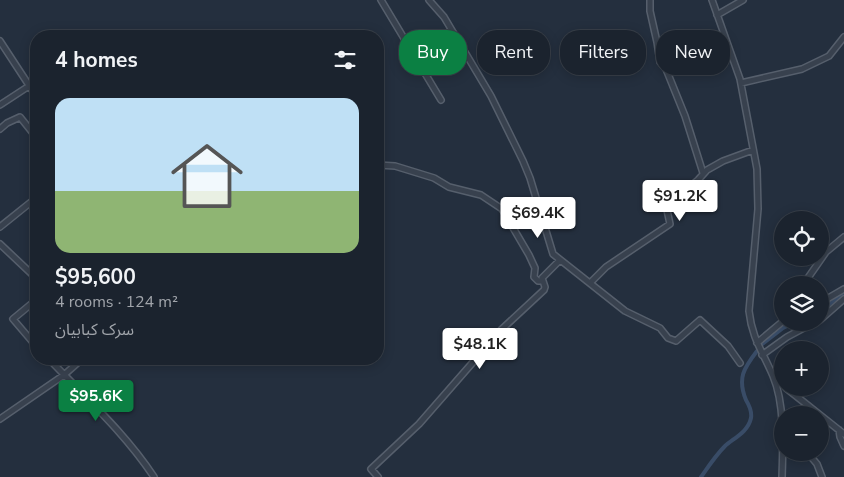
<!DOCTYPE html>
<meta charset="utf-8">
<style>
:root{--surface:#1b232e;--page:#242b36;--text:#f1f3f6;--muted:#a0a4aa;--line:#39404a;--accent:#0b8043}
body{margin:0;font-family:"Nunito Sans","Noto Sans Arabic",sans-serif;background:var(--page);color:var(--text);height:100vh;display:flex;flex-direction:column;font-size:19px;white-space:nowrap}
*{box-sizing:border-box;margin:0}
p{font-size:16px;color:var(--muted)}
.icon{flex:none;width:28px;height:28px;fill:none;stroke:currentColor;stroke-width:2;stroke-linecap:round;stroke-linejoin:round}
.map{position:relative;flex:1;overflow:hidden}
.sheet{position:absolute;left:30px;top:30px;width:354px;height:335px;display:flex;flex-direction:column;background:var(--surface);border-radius:20px;box-shadow:0 2px 12px #0003,0 0 0 1px var(--line)}
.sheet>*{flex:none}
.guide{position:absolute;left:399px;top:30px;width:370px;height:45px;display:flex;gap:10px}
.fabs{position:absolute;left:774px;top:211px;display:grid;gap:10px}
.fabs a{display:grid;place-items:center;width:55px;height:55px;border-radius:50%;background:var(--surface);box-shadow:0 2px 12px #0003,0 0 0 1px var(--line);font-size:25px}
.price{position:absolute;translate:-50% -42px;padding:0 11px;border-radius:5px;background:#fff;color:#222;font-size:16px;line-height:32px;filter:drop-shadow(0 1px 2px #0008)}
.price::after{content:'';position:absolute;left:50%;top:30px;width:15px;height:11px;margin-left:-8px;background:inherit;clip-path:polygon(0 0,100% 0,50% 100%)}
.price.on{background:var(--accent);color:#fff}
ul{padding:0;list-style:none}
li{display:grid;align-content:center;gap:10px;height:265px;padding:0 25px}
li span{display:grid;place-items:center;height:155px;border-radius:15px;color:#555}
li>.icon{margin-inline-start:auto}
span .icon{width:90px;height:90px;fill:#fffc;stroke-width:1}
li b{font-size:21px}
h2{display:flex;justify-content:space-between;align-items:center;height:60px;padding:0 25px;font-size:21px}
.pill{padding:0 18px;border-radius:20px;background:var(--surface);box-shadow:0 2px 12px #0003,0 0 0 1px var(--line);font-size:18px;line-height:45px}
.pill.on{background:var(--accent);color:#fff}
.map>svg:first-child{display:block}
</style>
<div class="map">
<svg width="844" height="477" viewBox="0 0 844 477">
<rect width="100%" height="100%" fill="#242f3e"/>
<g fill="none" stroke-linecap="round" stroke-linejoin="round">
<path stroke="#394c67" stroke-width="4" d="M820,312l24,-20
M761,345l22,-17 12,-6
M701,477c7,-10 15,-22 24,-31 9,-8 23,-14 26,-28 1,-6 -2,-13 -5,-18 -9,-22 -2,-32 11,-49"/>
<defs>
<path id="minor" d="M381,0l60,100
M429,0l15,17 47,79 32,65 7,17 23,76 72,57 35,17 8,10 8,3 24,-21 28,26 12,17
M650,0v11l7,31 3,20 6,7 19,47 18,57
M712,0l28,79 17,90 1,40 -9,102c3,28 14,41 24,65 12,28 10,71 9,101
M717,15l26,-15
M0,41l36,55
M741,83l61,-14 27,-13 15,-19
M0,105l29,-19
M0,129l7,-6 13,-6 16,20
M378,165l17,1 39,12 15,9 32,8 21,14 27,46 6,13 -1,9 4,4h4
M0,227l36,-29
M0,244l36,34
M591,282l15,-15 64,-43 -3,-14 5,-8 26,-22 9,-10 16,-9 30,-11
M803,285l23,-33 18,-15
M36,300l-23,19 23,27
M820,303l24,-14
M820,320l24,-21
M757,343l25,-21
M762,355l25,-18 28,-15
M49,359c36,38 76,74 105,118
M774,377l8,7
M786,388l58,46
M0,419l64,-44 18,-16
M839,430l1,7 4,9
M807,452l10,12 5,13
M378,477l-7,-8 48,-45 83,-95 42,-39 1,-3 -3,-9 17,-17"/>
</defs>
<use href="#minor" stroke="#565f6c" stroke-width="8"/>
<use href="#minor" stroke="#38414e" stroke-width="5"/>
</g>
</svg>
<div class="fabs">
<a><svg class="icon" aria-label="locate" viewBox="0 0 24 24"><circle cx="12" cy="12" r="6"/><path d="M12 2v4M12 18v4M2 12h4M18 12h4"/></svg></a>
<a><svg class="icon" aria-label="layers" viewBox="0 0 24 24"><path d="M12 4l9 5-9 5-9-5zM3 14l9 5 9-5"/></svg></a>
<a>+</a>
<a>−</a>
</div>
<b class="price" style="left:680px;top:222px">$91.2K</b>
<b class="price" style="left:538px;top:239px">$69.4K</b>
<b class="price" style="left:480px;top:370px">$48.1K</b>
<b class="price on" style="left:96px;top:422px">$95.6K</b>
<div class="guide">
<a class="pill on">Buy</a>
<a class="pill">Rent</a>
<a class="pill">Filters</a>
<a class="pill">New</a>
</div>
<section class="sheet">
<h2>4 homes<svg class="icon" aria-label="filters" viewBox="0 0 24 24"><path d="M4 7h16M4 17h16"/><circle cx="9" cy="7" r="2"/><circle cx="15" cy="17" r="2"/></svg></h2>
<ul>
<li><span style="background:linear-gradient(#bfe0f5 60%,#8fb573 0)"><svg class="icon" aria-label="home" viewBox="0 0 24 24"><path d="M3 11l9-7 9 7M6 9v11h12V9"/></svg></span><div><b>$95,600</b><p>4 rooms · 124 m²</p><p>سرک کبابیان</p></div></li>
</ul>
</section>
</div>
